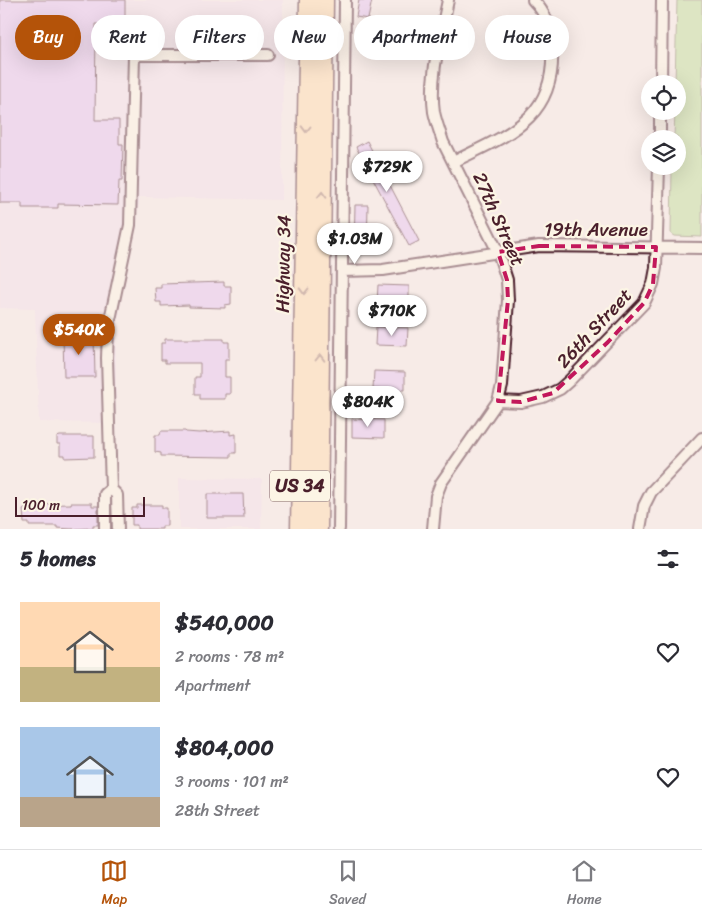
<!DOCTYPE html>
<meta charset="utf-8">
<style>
:root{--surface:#fff;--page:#f7f7f7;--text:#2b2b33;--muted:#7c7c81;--line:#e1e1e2;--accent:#b45309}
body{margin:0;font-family:Sriracha,sans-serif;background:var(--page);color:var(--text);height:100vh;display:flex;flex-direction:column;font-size:19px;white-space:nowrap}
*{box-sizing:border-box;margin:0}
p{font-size:16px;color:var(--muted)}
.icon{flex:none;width:28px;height:28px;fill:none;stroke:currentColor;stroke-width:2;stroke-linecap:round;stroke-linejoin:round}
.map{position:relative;height:529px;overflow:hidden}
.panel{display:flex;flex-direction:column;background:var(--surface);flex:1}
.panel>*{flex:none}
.hud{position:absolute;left:15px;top:15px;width:672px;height:45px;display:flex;gap:10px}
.controls{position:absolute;left:641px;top:75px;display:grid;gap:10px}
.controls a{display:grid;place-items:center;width:45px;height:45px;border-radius:50%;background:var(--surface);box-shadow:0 5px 20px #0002;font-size:25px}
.scale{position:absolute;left:15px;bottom:12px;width:130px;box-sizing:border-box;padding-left:5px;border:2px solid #4a1f2b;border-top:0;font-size:14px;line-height:18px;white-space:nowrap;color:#4a1f2b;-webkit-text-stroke:4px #fcf5e5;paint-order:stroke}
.price{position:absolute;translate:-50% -42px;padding:0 11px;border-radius:18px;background:#fff;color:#222;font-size:16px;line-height:32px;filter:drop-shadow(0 1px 2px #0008)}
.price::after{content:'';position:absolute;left:50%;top:30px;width:15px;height:11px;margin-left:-8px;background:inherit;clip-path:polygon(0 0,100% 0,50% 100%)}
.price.current{background:var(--accent);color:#fff}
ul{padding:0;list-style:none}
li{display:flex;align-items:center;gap:15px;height:125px;padding:0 20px}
li span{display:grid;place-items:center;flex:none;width:140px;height:100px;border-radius:0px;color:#555}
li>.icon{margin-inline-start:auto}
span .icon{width:60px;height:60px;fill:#fffc;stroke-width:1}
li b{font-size:21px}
h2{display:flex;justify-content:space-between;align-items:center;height:60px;padding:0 20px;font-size:21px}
.tag{padding:0 18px;border-radius:22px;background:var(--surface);box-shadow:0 5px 20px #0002;font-size:18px;line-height:45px}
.tag.current{background:var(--accent);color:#fff}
.tab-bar{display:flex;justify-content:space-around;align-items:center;height:70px;border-top:1px solid var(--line);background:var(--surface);font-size:14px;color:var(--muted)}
.tab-bar a{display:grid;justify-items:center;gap:2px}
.tab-bar .current{color:var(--accent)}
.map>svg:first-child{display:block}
</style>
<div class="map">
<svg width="702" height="529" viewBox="0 0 702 529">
<rect width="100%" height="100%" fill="#f7ebe7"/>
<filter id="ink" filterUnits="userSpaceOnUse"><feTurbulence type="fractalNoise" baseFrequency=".02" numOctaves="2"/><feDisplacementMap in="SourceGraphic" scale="10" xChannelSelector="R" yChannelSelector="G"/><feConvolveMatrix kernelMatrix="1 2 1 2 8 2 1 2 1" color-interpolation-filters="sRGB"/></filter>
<g filter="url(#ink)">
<path fill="#f1dfea" d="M0,0h283l-1,200 -142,-3 -24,133v93l-77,-1 -4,-113 -35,-1z
M179,478l83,1 -1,50h-82z"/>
<path fill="#bcde98" stroke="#837e62" d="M677,0h25v237l-28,-1 -3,-2 1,-65h5l1,-3v-27l-1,-3h-3l1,-25h3v-27h-3z"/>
<path fill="#e4c4f1" stroke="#4a1f2b" d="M0,0h125v24h-29l-1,96h24v24h4l-1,37h-3l-1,24 -60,-1v4h-36v-5h-22z
M359,0h13l-4,19 -12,-2z
M367,141l52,100 -10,5 -53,-99z
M355,205h13l-1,44h-13z
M224,282v4h7v18l-6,1v3l-36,-1v-2l-28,1v-4h-5l-1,-14h6v-4z
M378,285l31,1v18l-32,-1z
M376,327l32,1 -1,18 -32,-1z
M94,335l1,42h-31l-1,-41z
M165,339h59v3h5v17h-4v18h5v17h-5v5h-25v-5h-5v-17h5v-14h-35v-3h-4v-17h4z
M374,371l31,1v18l-32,-1z
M352,419l32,1v18l-32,-1z
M161,431h24l1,1 13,1 31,-2v4l6,-1v19h-5v4l-70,-1v-3l-6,-1v-17h5z
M60,436h34v21l-29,1v-3h-5v-11h-3v-7z
M207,494h36l1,24h-37z
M71,503h21v3h6v19h-5v3l-22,1 -14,-1v-2h-28v-3h-5l-1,-14h5v-4l43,-1z
M137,505h25v3h5v18h-5v3h-25v-4h-5v-17h5z"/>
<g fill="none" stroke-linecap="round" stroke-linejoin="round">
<defs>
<path id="minor" d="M661,84l1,-84
M660,139v-28
M453,162c54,-27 103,-43 99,-113 0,-19 -5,-35 -19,-49
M342,271l41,-1 156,-24 163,2
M498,401l23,1 22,-5 17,-8 9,-8 75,-78 9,-19 3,-16 3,-102
M105,529v-35l6,-5
M118,529l-1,-34 -6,-6 -4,-131 1,-29 22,-104 4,-170h134
M339,529l6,-529
M433,529l3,-33 5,-13 57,-82 4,-15 6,-86 -1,-20 -9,-28 -55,-110c-3,-10 -7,-20 -9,-30 -5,-37 7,-76 14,-112
M640,529l4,-23 7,-14 51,-54"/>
<path id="trunk" d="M300,529l9,-529
M318,529l6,-529"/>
</defs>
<use href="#minor" stroke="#4a1f2b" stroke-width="14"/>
<use href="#trunk" stroke="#4a1f2b" stroke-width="21"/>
<use href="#minor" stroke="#fcf5e5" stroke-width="10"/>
<use href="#trunk" stroke="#fedbac" stroke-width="18"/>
</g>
<defs><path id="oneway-chevron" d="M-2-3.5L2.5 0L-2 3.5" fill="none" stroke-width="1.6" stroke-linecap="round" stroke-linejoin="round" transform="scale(1.25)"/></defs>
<g stroke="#a47d6c">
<use href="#oneway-chevron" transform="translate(306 129) rotate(91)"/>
<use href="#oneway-chevron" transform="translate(322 195) rotate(-89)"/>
<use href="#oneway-chevron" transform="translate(304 291) rotate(91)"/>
<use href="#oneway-chevron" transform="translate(320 358) rotate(-89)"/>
</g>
</g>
<path d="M0 0H702V529H0ZM539,246l117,1 -3,37 -9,19 -36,39 -55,51 -32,9 -23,-1 10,-101 -1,-20 -9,-28z" fill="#f7ebe7" fill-opacity=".55" fill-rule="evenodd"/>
<path fill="none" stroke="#c2185b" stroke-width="4" stroke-dasharray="10 6" stroke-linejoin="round" d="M539,246l117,1 -3,37 -9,19 -36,39 -55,51 -32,9 -23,-1 10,-101 -1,-20 -9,-28z"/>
<g text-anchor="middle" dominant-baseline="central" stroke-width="4.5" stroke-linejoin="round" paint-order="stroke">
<rect fill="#fcf5e5" stroke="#7f5f63" stroke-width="1" x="270" y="470.5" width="60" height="31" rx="4"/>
<g font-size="18" font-weight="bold" fill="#4a1f2b">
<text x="300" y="486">US 34</text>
</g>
<g font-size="19" fill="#4a1f2b" stroke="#fcf5e5">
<text transform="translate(499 219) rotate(66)">27th Street</text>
<text x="596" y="229">19th Avenue</text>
<text transform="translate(283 264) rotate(-89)">Highway 34</text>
<text transform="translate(594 328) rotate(-47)">26th Street</text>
</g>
</g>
</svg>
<div class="controls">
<a><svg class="icon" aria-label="locate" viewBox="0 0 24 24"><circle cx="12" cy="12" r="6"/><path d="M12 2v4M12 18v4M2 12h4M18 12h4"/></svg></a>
<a><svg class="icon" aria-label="layers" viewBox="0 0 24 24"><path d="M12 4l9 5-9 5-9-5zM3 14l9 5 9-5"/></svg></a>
</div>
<div class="scale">100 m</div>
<b class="price" style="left:387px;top:193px">$729K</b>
<b class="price" style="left:355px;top:265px">$1.03M</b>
<b class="price" style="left:392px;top:337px">$710K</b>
<b class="price current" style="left:79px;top:356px">$540K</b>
<b class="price" style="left:368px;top:428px">$804K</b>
<div class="hud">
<a class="tag current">Buy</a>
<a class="tag">Rent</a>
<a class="tag">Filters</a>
<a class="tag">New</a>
<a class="tag">Apartment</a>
<a class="tag">House</a>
</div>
</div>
<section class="panel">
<h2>5 homes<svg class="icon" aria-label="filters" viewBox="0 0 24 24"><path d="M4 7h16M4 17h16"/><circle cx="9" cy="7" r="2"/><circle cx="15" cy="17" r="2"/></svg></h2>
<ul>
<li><span style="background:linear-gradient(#ffd9b3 65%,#c2b280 0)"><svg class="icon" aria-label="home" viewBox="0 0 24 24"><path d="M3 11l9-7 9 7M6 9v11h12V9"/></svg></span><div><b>$540,000</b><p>2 rooms · 78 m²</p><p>Apartment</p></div><svg class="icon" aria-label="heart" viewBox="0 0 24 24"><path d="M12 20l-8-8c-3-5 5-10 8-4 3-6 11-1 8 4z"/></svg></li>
<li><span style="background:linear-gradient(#a9c7e8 70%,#b9a48a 0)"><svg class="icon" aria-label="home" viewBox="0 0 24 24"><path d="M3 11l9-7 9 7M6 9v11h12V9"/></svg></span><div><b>$804,000</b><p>3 rooms · 101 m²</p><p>28th Street</p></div><svg class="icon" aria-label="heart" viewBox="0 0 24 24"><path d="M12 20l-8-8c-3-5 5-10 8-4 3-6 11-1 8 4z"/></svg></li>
</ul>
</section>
<nav class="tab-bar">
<a class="current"><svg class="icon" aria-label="map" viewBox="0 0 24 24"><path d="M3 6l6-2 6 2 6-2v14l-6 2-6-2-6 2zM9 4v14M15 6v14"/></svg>Map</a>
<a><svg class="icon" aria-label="saved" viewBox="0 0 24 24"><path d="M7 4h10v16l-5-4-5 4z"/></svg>Saved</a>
<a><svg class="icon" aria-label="home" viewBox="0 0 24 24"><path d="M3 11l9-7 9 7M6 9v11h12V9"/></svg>Home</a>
</nav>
